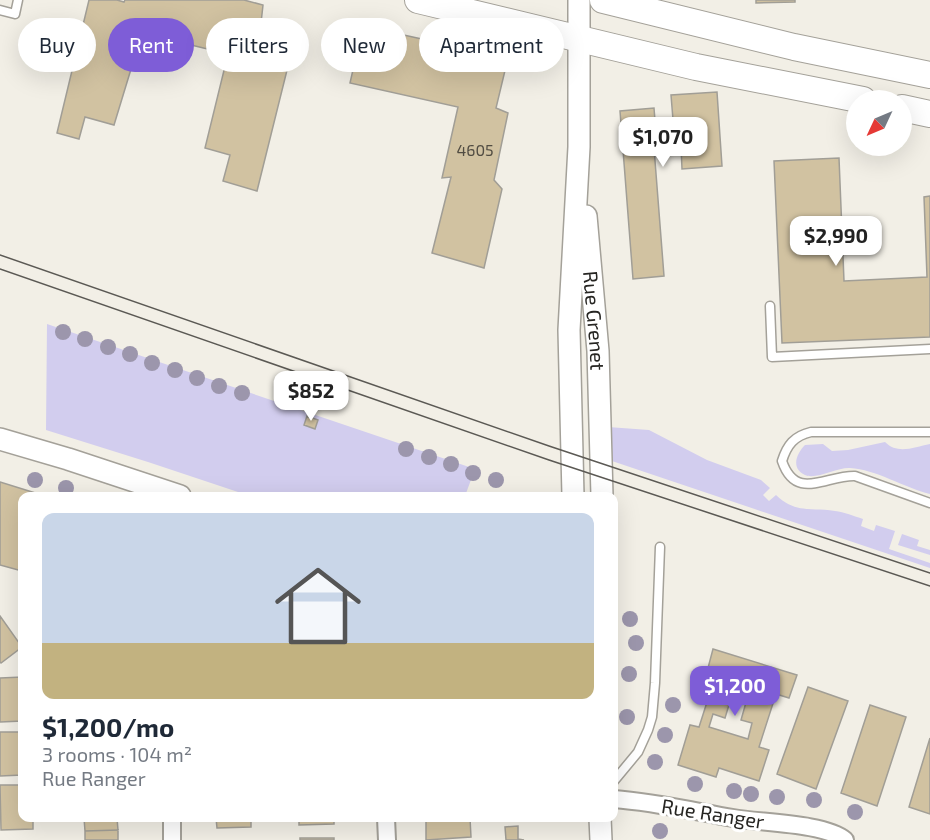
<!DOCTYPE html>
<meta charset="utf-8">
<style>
:root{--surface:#fff;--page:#f6f6f7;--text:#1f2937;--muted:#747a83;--accent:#7e5dd7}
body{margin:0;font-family:"Exo 2",sans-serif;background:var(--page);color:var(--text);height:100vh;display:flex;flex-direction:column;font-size:22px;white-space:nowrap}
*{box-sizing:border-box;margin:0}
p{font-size:20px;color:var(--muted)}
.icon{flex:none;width:33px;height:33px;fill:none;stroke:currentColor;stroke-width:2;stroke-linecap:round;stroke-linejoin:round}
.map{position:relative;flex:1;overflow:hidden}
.sheet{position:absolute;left:18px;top:492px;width:600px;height:330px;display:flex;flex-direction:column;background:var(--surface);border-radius:12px;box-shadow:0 6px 24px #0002}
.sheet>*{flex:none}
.hud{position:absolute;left:18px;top:18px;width:600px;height:54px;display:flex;gap:12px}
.needle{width:39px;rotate:226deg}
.fabs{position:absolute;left:846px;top:90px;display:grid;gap:12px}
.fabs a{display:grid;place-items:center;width:66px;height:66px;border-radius:50%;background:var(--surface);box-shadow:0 6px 24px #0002;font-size:30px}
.price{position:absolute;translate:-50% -51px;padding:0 14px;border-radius:12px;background:#fff;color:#222;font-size:20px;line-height:39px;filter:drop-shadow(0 2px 3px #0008)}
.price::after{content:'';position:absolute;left:50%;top:36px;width:18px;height:14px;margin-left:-9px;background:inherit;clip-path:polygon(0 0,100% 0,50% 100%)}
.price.on{background:var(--accent);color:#fff}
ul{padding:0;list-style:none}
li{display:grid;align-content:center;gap:12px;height:318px;padding:0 24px}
li span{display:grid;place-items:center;height:186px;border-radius:12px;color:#555}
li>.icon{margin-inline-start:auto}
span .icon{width:108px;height:108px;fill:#fffc;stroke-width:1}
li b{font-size:26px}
.chip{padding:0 21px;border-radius:27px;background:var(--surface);box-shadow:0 6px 24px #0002;font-size:21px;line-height:54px}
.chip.on{background:var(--accent);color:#fff}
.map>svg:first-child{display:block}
</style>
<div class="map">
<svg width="930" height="840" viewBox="0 0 930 840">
<rect width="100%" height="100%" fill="#f2efe6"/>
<path fill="#d2cdee" d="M47,324l428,145 -10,27h-215l-102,-34 -102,-32z
M608,427l41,3 58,30 54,20 9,8 -7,7 6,6 7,-6c20,19 34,12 59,16 9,1 19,5 28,8l-2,7 13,5 2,-6 19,6 -6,18 41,14v5l-321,-108z
M885,442c13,13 29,5 45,2v50c-25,-6 -55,-25 -80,-26 -12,-1 -34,12 -45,7 -15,-7 -8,-22 0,-30l18,-1 9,7 16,-1z
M902,534l17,6 -2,6 13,4v5l-32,-10z"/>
<path fill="#d1c2a1" stroke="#a19e96" stroke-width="1.5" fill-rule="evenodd" d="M89,0h28l7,2 1,-2h119l19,5 -3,27 34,10 -37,149 -34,-10 7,-26 -25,-7 23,-94 -86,-21 -28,92 -29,-8 -6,22 -22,-6z
M756,0h39v2l-39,1z
M363,26l145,32 -12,50 12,5 -14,67 8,9 -18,79 -52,-15 19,-76 -9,1 16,-71 -108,-24z
M717,92l5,74 -40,3 -1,-23 -27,2 10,128 -31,3 -13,-168 34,-3 2,25 18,-1 -3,-37z
M839,158l5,123 83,-4 -3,-80 6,-1v141l-148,6 -8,-182z
M307,416l11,4 -3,9 -11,-4z
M0,482l45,14h-23v75l-22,-6z
M0,616l22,31 -21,16 -1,-1z
M713,649l84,26 -8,23 -13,-4 -17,53 10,3 -10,31 -40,-13 -3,9 -38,-12 12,-40 9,2 18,-56 -9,-3zM732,695l15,4 -6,21 11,3 -4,16 -39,-12 4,-13 12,4z
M22,677v44l-22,1v-44z
M808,687l40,14 -32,88 -39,-15z
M870,705l36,12 -29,89 -36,-13z
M0,732h22v43l-22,1z
M930,738v76l-21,-7z
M0,785h22v33h11v11l-32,1z
M84,818h33l1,12 -33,1z
M216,818h35v9l-34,1z
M299,818h35v6l-35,1z
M426,818h44l1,19 -45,3z
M518,826v13l6,1h-18l-1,-13z
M118,830v10h-33v-9z
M300,838h34v2h-34z"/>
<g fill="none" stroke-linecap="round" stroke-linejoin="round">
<defs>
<path id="service" d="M0,10l15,4 3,-14
M770,306l2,51 158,-8
M930,432h-119c-17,4 -24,13 -29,29 14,41 44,14 73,15l75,27
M614,781l24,-29 10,-22 4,-13 3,-34 5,-136"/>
<path id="minor" d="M614,799c40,3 79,12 119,19 28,5 92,5 112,22
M172,818v22
M386,818l1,22"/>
<g id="tertiary">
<path id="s1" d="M586,216l12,135 4,145"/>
<path d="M0,439l68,20 112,37"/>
<path d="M573,496l-4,-166 10,-183v-147"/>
<path d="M600,818l1,22"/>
</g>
<path id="primary" d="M418,0l278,67 167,33
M603,0l191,47 136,28
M902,108l28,6"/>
</defs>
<use href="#service" stroke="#a4a199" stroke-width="11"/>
<use href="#minor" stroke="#a4a199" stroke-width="20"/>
<use href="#tertiary" stroke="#a4a199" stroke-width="24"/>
<use href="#primary" stroke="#a4a199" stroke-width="28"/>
<use href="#service" stroke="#fff" stroke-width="8"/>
<use href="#minor" stroke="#fff" stroke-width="16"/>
<use href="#tertiary" stroke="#fff" stroke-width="21"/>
<use href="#primary" stroke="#fff" stroke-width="26"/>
<path stroke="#5b5954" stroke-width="1.5" d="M0,255l549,191 381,127
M0,269l549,191 381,126"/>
</g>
<g fill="#9c96ac">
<circle cx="63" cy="332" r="8"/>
<circle cx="85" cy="339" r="8"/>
<circle cx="108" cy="347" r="8"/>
<circle cx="130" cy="354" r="8"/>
<circle cx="152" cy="363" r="8"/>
<circle cx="175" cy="370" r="8"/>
<circle cx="197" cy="378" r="8"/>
<circle cx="219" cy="386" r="8"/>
<circle cx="242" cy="393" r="8"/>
<circle cx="406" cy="449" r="8"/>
<circle cx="429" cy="457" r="8"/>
<circle cx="451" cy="464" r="8"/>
<circle cx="473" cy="473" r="8"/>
<circle cx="35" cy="480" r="8"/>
<circle cx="496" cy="480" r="8"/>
<circle cx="66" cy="488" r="8"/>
<circle cx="630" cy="619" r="8"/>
<circle cx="636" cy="643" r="8"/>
<circle cx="629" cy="674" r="8"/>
<circle cx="673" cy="705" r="8"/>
<circle cx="627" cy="717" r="8"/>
<circle cx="665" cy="735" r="8"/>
<circle cx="655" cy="762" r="8"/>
<circle cx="695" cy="784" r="8"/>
<circle cx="734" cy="791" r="8"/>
<circle cx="751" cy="794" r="8"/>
<circle cx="777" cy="797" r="8"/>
<circle cx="814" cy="800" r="8"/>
<circle cx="855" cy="812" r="8"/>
<circle cx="660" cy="831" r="8"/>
</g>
<g text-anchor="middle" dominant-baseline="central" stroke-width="6" stroke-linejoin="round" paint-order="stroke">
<g font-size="16" fill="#514c42">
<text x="475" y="149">4605</text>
</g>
<g font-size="20" fill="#262522" stroke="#fff">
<text stroke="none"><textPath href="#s1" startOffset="105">Rue Grenet</textPath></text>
<text transform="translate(713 813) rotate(9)">Rue Ranger</text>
</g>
</g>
</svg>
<div class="fabs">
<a><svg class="needle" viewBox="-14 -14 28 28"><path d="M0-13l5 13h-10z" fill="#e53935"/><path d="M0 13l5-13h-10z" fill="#747a83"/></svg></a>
</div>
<b class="price" style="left:663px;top:168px">$1,070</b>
<b class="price" style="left:836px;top:267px">$2,990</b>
<b class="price" style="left:311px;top:422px">$852</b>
<b class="price on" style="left:735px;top:717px">$1,200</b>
<div class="hud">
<a class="chip">Buy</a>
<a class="chip on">Rent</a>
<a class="chip">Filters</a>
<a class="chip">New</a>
<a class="chip">Apartment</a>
</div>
<section class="sheet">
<ul>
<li><span style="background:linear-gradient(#c9d6e8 70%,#c2b280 0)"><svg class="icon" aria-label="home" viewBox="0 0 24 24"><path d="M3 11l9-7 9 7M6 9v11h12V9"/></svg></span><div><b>$1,200/mo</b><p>3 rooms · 104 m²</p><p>Rue Ranger</p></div></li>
</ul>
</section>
</div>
